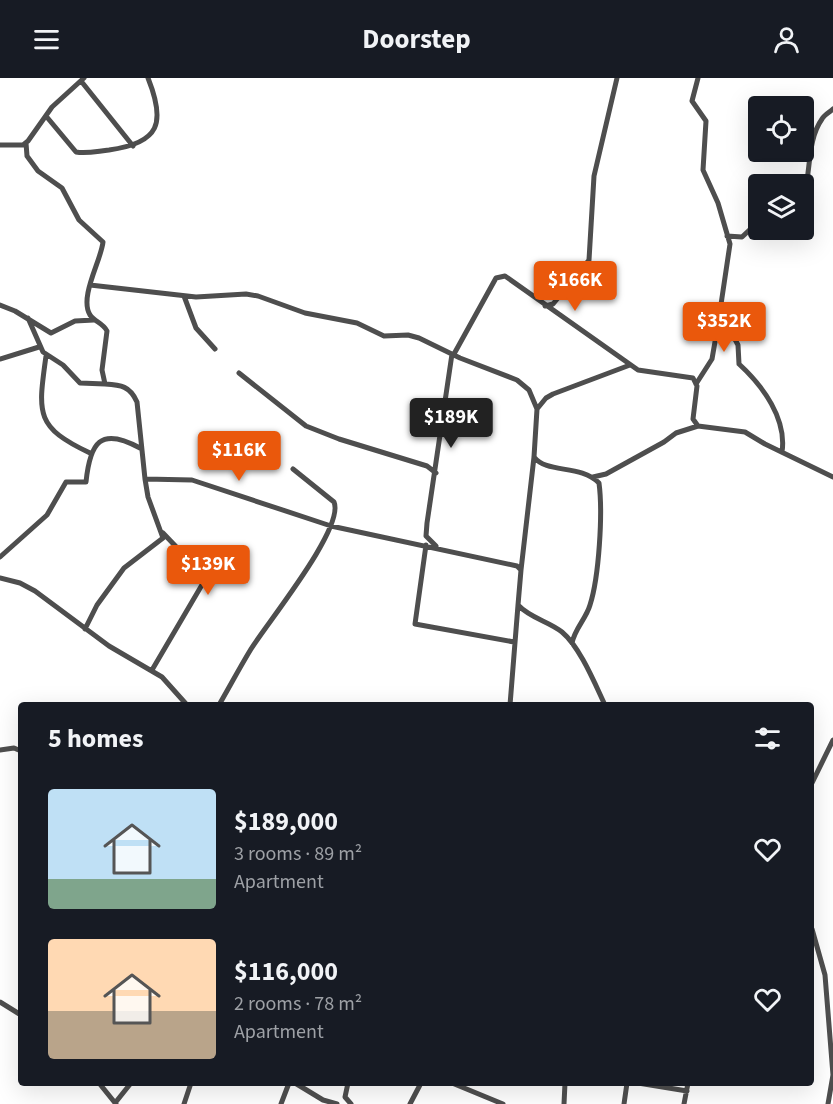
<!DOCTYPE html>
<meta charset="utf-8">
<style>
:root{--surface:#171b24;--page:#242831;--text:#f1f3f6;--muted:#9ea1a6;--accent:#ea580c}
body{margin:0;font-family:"Source Sans 3",sans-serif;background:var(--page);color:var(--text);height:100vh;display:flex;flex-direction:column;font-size:22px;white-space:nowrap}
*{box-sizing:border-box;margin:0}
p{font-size:20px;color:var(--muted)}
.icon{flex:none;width:33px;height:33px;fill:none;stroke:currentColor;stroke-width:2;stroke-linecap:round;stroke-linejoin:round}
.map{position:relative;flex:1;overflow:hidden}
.details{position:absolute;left:18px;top:624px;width:796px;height:384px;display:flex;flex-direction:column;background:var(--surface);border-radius:6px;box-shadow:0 6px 24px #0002}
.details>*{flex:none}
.tools{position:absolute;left:748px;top:18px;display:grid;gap:12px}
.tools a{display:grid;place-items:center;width:66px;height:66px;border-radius:6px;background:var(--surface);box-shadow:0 6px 24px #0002;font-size:30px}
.price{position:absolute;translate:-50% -51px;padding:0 14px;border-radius:6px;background:var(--accent);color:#fff;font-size:20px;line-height:39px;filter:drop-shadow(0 2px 3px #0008)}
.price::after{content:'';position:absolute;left:50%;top:36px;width:18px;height:14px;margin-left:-9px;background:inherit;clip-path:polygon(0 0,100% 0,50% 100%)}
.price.on{background:#222;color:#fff}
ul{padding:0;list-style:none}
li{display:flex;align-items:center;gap:18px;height:150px;padding:0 30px}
li span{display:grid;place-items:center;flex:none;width:168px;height:120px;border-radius:6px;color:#555}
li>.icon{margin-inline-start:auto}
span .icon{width:72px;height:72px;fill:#fffc;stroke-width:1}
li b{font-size:26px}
h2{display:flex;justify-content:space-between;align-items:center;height:72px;padding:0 30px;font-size:26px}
header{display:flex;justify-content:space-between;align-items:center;height:78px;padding:0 30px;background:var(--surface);font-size:27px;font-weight:700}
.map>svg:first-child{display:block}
</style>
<header><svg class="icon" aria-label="menu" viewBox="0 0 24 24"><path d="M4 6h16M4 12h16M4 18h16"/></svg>Doorstep<svg class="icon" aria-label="person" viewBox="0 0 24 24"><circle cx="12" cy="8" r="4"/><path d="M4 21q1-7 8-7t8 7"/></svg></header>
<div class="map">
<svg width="833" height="1026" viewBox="0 0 833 1026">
<rect width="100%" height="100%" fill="#fff"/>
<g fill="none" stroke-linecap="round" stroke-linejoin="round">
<path stroke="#4e4e4e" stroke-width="5" d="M698,0l-6,23 14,20 -3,49 15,33 12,41 -10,67 18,34 1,19c24,22 48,55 43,88
M81,3l52,65
M46,38l30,36c11,2 22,-1 33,-2 51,-7 57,-27 39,-72
M26,65l1,13 11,15 24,17 17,32 24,22c-2,19 -24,55 -13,73 5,7 13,8 17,16l-5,39 3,14c16,1 25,2 32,18l8,77 47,1 139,46 186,40 4,4 -3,35c12,13 30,16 44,27 18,15 33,52 43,73
M0,67h23l5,-4 24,-34 32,-29
M804,117c7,-24 3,-55 18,-76 2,-4 8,-7 11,-10
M727,158l15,1 17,-16
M90,207l106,12 50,-3 12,2 47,17 52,10 27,13 24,-1 11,3 41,20 57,22 12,10 8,19 -3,48 -13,113
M184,218l12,32 19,21
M0,227l15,6 36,22 24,-12 19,-1
M545,228l8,-2 36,-44 5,-84 23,-98
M28,240l15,34 20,13 17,18 25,1
M454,276l42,-76 9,-2 133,94 55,8 4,8 -4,33 5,7
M46,278c-8,58 -11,71 44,97
M0,281l39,-12
M239,295l67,53 33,13 88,27 9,7
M696,306l16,-25 8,-46
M537,331l9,-11 7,-4 77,-29
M534,379c13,17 46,7 65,26 4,30 0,94 -9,122 -4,14 -15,23 -18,38
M593,399l13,-3 58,-32 12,-9 22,-7 47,6 20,12 68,33
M426,467l-11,79 99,18
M436,468l-10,-10 1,-13 25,-169
M0,479l47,-42 19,-33h20c4,-39 14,-56 54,-34
M0,500l20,5 15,8 74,55 53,31 25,28
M85,551l12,-24 27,-37 39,-30 -15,-41 -3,-18
M152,592l54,-92 -43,-45
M219,627c11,-19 21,-38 32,-56 16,-26 94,-121 83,-147l-41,-33
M510,627l8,-100
M0,672l14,-2 7,3
M812,705l21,-43
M812,851l13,46 8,100 -5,29
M0,924l21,13
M99,1005l17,21
M295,1005l28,17 14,4
M348,1005l-3,14 6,7
M452,1005l51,21
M638,1005l49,8
M115,1025l16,-20
M184,1026l7,-21
M281,1026l8,-21
M410,1026l11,-21
M564,1026l1,-21
M624,1026l3,-21
M684,1026l4,-21"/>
</g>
</svg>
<div class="tools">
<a><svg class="icon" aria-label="locate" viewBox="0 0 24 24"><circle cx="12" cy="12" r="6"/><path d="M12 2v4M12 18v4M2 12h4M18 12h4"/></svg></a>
<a><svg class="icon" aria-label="layers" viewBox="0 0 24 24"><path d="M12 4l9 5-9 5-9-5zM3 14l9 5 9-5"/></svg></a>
</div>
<b class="price" style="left:575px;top:234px">$166K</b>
<b class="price" style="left:724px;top:275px">$352K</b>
<b class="price on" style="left:451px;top:371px">$189K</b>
<b class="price" style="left:239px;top:404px">$116K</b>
<b class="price" style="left:208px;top:518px">$139K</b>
<section class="details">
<h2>5 homes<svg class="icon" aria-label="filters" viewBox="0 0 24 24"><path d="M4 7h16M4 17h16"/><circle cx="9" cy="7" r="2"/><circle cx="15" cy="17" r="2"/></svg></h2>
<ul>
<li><span style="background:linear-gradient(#bfe0f5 75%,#7fa58c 0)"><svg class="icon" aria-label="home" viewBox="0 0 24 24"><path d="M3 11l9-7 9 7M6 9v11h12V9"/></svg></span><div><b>$189,000</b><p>3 rooms · 89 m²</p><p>Apartment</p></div><svg class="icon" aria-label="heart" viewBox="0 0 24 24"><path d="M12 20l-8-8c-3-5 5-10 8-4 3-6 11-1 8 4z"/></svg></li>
<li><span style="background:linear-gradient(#ffd9b3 60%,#b9a48a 0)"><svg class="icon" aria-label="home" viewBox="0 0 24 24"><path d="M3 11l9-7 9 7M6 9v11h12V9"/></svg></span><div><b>$116,000</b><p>2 rooms · 78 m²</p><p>Apartment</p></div><svg class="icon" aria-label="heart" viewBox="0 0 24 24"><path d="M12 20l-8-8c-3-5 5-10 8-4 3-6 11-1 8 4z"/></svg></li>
</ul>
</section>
</div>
